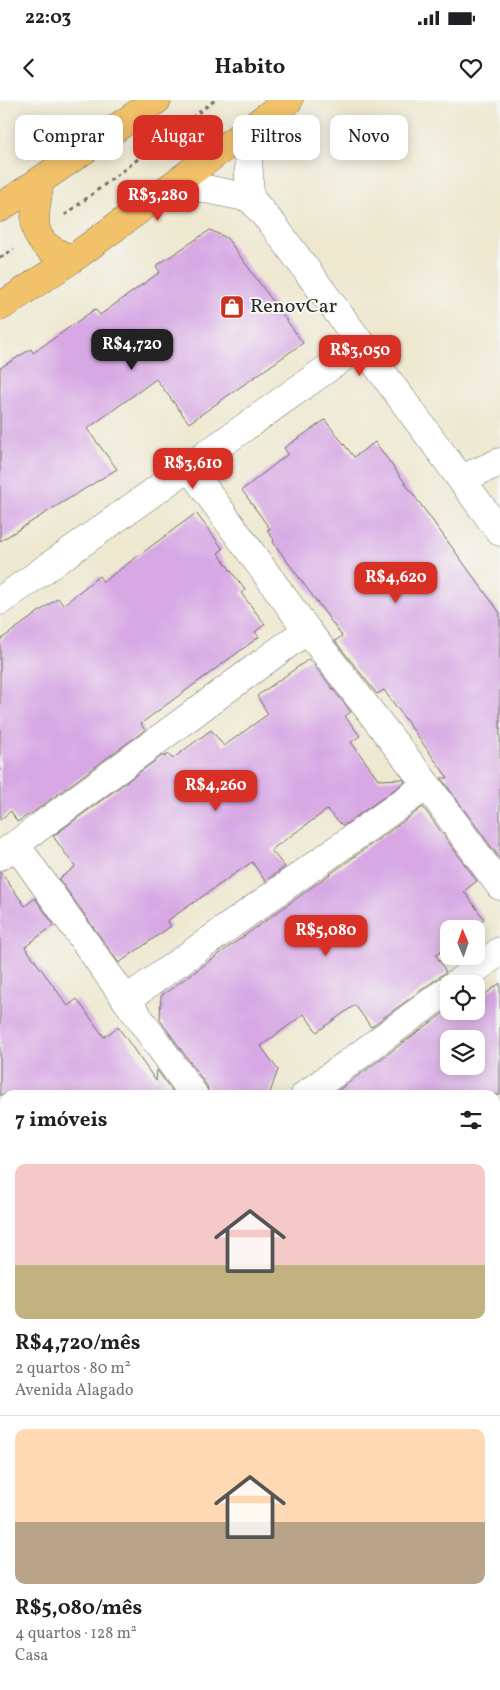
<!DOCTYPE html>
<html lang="pt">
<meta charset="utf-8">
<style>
:root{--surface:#fff;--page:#f2f2f2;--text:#202124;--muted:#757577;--line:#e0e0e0;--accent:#d93025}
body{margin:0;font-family:Vollkorn,serif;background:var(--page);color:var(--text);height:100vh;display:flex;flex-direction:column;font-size:19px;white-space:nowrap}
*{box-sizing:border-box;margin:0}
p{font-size:16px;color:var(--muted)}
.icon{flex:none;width:28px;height:28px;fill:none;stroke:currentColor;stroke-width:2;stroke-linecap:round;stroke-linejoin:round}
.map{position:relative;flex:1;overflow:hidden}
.details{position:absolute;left:0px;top:990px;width:500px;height:600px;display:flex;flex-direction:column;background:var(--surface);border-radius:15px 15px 0 0;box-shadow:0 2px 12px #0003}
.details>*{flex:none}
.hud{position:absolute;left:15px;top:15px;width:470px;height:45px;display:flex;gap:10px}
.needle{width:32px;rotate:358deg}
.controls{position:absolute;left:440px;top:820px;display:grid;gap:10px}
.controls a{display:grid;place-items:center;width:45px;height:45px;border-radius:10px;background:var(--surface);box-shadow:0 2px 12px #0003;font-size:25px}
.price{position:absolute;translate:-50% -42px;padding:0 11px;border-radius:10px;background:var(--accent);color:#fff;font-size:16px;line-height:32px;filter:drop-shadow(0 1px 2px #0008)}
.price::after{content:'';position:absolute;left:50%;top:30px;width:15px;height:11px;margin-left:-8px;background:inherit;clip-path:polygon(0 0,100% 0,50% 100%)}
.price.active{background:#222;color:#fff}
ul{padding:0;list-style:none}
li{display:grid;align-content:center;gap:10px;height:265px;padding:0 15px}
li+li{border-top:1px solid var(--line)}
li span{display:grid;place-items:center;height:155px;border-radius:10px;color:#555}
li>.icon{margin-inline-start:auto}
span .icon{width:90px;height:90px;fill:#fffc;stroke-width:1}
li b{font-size:21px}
h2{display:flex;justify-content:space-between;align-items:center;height:60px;padding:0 15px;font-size:21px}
.tag{padding:0 18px;border-radius:10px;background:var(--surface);box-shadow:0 2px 12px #0003;font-size:18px;line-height:45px}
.tag.active{background:var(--accent);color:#fff}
.status{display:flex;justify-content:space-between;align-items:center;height:35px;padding:0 25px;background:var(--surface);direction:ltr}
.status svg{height:14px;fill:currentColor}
header{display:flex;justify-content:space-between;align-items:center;height:65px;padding:0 15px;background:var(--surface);font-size:22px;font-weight:700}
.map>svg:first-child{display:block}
</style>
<div class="status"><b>22:03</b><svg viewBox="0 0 49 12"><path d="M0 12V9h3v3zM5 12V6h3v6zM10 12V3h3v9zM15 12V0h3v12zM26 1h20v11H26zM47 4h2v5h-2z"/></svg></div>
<header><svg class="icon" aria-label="back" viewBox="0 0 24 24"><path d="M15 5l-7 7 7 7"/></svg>Habito<svg class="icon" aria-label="heart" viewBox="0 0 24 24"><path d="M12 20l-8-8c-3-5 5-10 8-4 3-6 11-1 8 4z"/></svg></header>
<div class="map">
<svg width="500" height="1590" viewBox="0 0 500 1590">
<rect width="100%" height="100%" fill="#f6f6f2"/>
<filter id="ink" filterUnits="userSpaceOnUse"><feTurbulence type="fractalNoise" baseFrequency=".02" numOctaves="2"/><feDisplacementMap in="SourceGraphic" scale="10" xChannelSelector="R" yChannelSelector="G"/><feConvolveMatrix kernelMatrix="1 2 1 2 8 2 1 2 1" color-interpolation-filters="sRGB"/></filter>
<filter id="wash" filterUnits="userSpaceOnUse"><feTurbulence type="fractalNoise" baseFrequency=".0096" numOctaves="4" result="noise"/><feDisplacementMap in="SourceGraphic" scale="20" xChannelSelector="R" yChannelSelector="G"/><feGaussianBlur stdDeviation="1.12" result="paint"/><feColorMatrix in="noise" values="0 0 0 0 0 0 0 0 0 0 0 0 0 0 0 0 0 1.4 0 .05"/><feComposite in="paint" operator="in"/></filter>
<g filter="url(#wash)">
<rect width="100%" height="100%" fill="#eee8d0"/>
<path fill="#7bd59b" stroke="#538063" d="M295,1585h103l4,5h-115z"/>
<g id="blocks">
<path fill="#d7a8e4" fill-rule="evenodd" d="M210,130l17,8 76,105 -114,80 -33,-44 -69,50 30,40 -117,72v-173l31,-19 2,4 62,-44 5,6 60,-43 -4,-6z
M325,320l29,37 21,-15 125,171v246l-59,-81h7l-64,-88 -7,4 -42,-53 7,-5 -69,-94 1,-2 -7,-10 3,-1 -28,-39 46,-36 -4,-6z
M196,413l27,36 -5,4 27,37 -4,3 24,31 -10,8 4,5 -112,82 -6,5 4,6 -110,81 -18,11 -6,-11 -11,9v-180l58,-42 5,7 36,-29 4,6z
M309,559l42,53 -6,4 15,20 -9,6 28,38 24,-1 2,3 -62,44 -16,-16 -56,40 14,17 -20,14 -13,-19 -85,59 4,5 -52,37 -60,-84 16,-12 -22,-31 110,-81 1,2 5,-3 3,5 39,-29 13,16 44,-32 -11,-18z
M423,707l54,74 -13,10 20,28 -13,10h-22v17l-13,9 10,17 -75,55 -16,-22 -38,27 -13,-18 -43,32 17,24 -9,25h-60l-2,-9 -47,-66 1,-24z
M0,771l25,35 10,-8 19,27 -29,22 43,59 9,-7 27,38 14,-10 38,54 1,-11 18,25h-175z
M500,883v112h-168l117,-86v2h27v-16l4,3zM449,939h27v27h-27z"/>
</g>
</g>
<g filter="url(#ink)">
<use href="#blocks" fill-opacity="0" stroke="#6f6d65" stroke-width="1"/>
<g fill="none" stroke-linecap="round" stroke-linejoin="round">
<defs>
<path id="minor" d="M247,32l3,66
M177,83l73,15 24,28 226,306
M189,367l118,163 120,155 73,101
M461,379l39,-17
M0,501l362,-257
M16,745l178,250
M0,756l307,-226
M456,884l44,-33
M126,900l301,-215
M305,995l144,-106
M0,1035l5,6
M495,1081l5,-4
M0,1200l5,6
M495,1312l5,-4
M0,1505l5,6
M495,1541l5,-4
M67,1585l5,5
M457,1585l4,5
M114,1590l7,-5"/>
<path id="major" d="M40,81c-6,42 -15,61 32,78
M0,108l157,-108
M0,207l72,-48 217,-159"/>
</defs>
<use href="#minor" stroke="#6f6d65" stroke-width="29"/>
<use href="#major" stroke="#6f6d65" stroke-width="29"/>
<path stroke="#6f6d65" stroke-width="3" stroke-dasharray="4 4" stroke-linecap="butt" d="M65,115l150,-115
M0,158l14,-9"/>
<use href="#minor" stroke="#fff" stroke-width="28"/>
<use href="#major" stroke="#f2c26a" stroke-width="28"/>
</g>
</g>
<defs>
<symbol id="shop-square" viewBox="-11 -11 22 22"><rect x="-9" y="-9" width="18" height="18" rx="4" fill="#c8321e" stroke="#f6f6f2"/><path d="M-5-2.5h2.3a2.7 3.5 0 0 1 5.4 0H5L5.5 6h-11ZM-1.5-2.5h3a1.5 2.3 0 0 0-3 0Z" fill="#fff"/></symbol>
</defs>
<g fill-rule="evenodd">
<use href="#shop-square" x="218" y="193" width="28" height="28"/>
</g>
<g text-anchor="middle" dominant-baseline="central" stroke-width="4" stroke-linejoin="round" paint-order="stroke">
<g font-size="20" fill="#2b2b2b" stroke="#f6f6f2" text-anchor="start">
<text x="250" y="207">RenovCar</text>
</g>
</g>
</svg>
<div class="controls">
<a><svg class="needle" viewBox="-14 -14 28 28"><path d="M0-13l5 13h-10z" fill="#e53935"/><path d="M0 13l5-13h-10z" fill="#757577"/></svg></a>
<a><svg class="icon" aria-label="locate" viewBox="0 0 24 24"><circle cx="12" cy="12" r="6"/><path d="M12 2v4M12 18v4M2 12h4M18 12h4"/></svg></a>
<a><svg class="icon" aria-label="layers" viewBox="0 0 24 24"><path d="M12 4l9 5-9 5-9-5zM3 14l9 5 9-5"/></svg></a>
</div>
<b class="price" style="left:158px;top:122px">R$3,280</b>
<b class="price active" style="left:132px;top:271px">R$4,720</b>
<b class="price" style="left:360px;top:277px">R$3,050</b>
<b class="price" style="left:193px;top:390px">R$3,610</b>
<b class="price" style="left:396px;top:504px">R$4,620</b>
<b class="price" style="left:216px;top:712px">R$4,260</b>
<b class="price" style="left:326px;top:857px">R$5,080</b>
<div class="hud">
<a class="tag">Comprar</a>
<a class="tag active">Alugar</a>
<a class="tag">Filtros</a>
<a class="tag">Novo</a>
</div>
<section class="details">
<h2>7 imóveis<svg class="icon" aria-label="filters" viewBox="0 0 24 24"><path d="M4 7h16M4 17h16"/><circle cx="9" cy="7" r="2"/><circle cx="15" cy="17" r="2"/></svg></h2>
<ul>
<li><span style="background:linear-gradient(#f6c9c9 65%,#c2b280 0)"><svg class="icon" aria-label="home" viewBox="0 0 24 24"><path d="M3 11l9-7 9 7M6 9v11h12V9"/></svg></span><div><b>R$4,720/mês</b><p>2 quartos · 80 m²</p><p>Avenida Alagado</p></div></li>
<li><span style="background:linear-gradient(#ffd9b3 60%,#b9a48a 0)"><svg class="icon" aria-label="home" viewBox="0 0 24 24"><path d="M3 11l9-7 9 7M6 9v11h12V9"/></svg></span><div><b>R$5,080/mês</b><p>4 quartos · 128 m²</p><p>Casa</p></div></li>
</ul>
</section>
</div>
